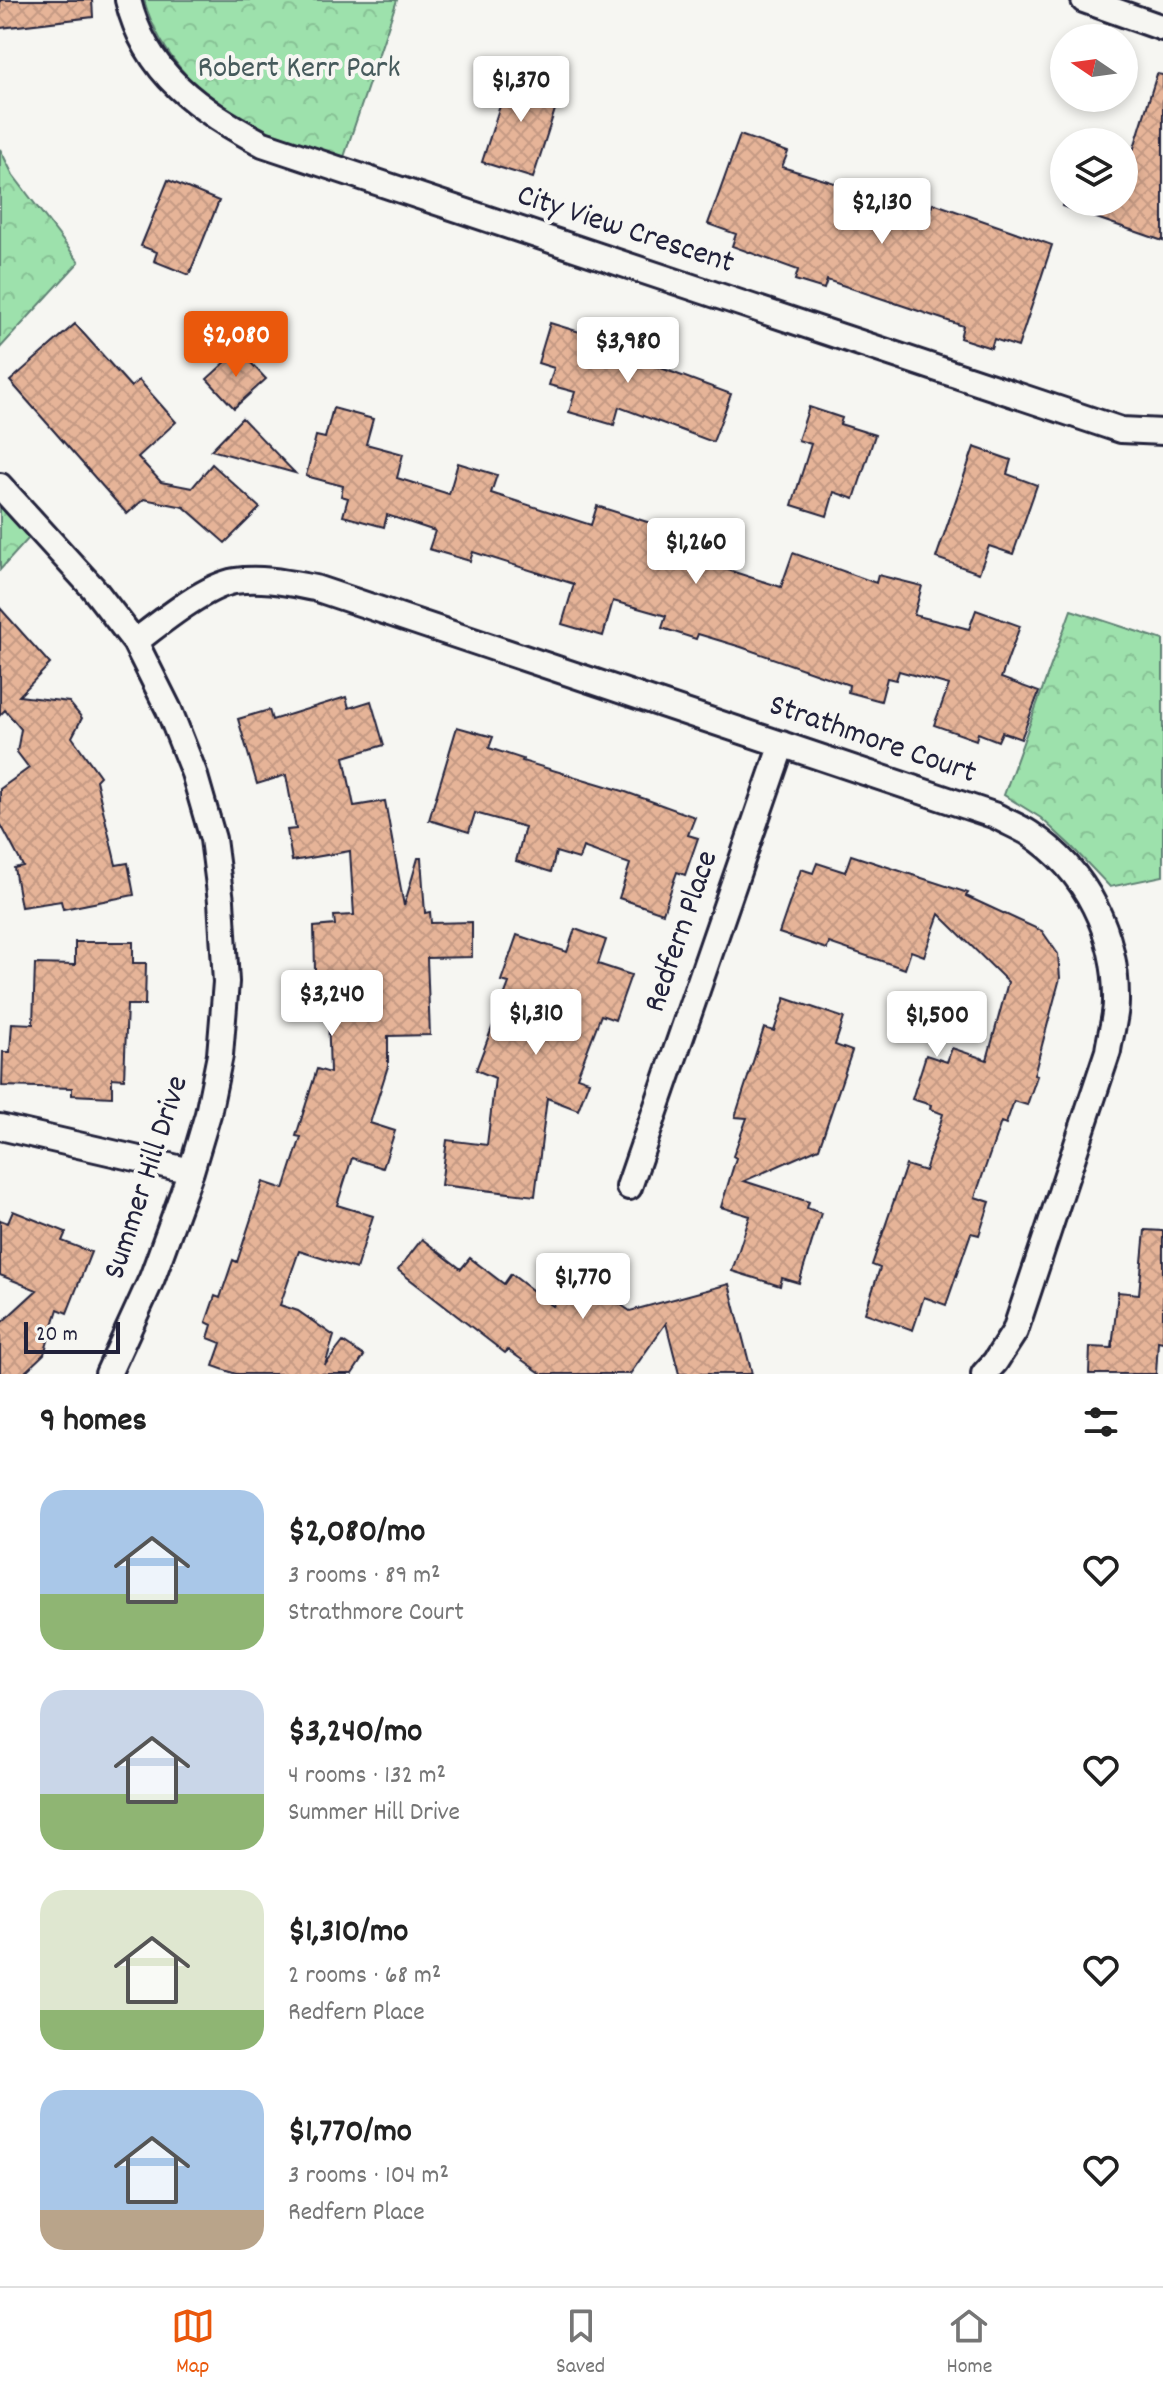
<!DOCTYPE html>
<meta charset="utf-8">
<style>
:root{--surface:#fff;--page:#f6f6f6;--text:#222;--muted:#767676;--line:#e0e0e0;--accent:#ea580c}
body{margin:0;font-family:Dekko,sans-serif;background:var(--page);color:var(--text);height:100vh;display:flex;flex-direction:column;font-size:30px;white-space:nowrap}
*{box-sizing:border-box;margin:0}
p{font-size:26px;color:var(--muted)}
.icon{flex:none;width:44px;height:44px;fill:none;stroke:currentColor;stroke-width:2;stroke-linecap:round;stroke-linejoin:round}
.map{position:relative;height:1374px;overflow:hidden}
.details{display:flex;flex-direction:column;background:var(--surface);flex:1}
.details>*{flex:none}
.needle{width:52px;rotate:283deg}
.fabs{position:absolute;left:1050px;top:24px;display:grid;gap:16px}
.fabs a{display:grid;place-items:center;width:88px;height:88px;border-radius:50%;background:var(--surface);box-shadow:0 4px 12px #0003;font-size:40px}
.scale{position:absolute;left:24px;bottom:20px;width:96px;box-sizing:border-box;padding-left:8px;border:4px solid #22223b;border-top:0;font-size:22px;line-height:28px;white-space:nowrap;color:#22223b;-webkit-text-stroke:6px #f6f6f2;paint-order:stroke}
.price{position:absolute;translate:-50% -68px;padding:0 18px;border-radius:8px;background:#fff;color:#222;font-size:26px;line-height:52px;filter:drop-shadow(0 2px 4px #0008)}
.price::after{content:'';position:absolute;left:50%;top:48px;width:24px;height:18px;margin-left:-12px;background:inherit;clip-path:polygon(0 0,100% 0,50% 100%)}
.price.active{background:var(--accent);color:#fff}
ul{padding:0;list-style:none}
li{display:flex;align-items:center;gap:24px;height:200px;padding:0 40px}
li span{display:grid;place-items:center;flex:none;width:224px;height:160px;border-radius:24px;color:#555}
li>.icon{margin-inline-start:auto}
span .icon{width:96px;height:96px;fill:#fffc;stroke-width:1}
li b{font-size:34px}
h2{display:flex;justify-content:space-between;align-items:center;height:96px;padding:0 40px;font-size:34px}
.tabs{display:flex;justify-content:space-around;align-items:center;height:112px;border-top:2px solid var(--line);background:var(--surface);font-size:22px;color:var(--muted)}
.tabs a{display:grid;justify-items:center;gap:4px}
.tabs .active{color:var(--accent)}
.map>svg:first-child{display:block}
</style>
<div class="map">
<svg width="1163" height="1374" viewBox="0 0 1163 1374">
<defs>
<pattern id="forest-crowns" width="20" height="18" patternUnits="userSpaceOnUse" patternTransform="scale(2)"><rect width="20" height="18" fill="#9de1ac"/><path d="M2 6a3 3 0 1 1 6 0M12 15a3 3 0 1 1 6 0" fill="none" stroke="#87c195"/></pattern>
<pattern id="building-cross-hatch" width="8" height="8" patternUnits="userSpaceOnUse" patternTransform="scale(2)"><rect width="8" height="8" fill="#e6b498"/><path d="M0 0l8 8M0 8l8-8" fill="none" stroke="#c59a84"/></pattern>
</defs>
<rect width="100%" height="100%" fill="#f6f6f2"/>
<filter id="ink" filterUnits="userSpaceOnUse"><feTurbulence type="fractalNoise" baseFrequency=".0125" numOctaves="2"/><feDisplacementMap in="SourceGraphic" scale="16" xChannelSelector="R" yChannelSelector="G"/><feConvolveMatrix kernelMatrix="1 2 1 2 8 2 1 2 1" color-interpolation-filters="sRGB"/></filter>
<g filter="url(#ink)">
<path fill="url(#forest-crowns)" stroke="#608274" stroke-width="2" d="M144,0h253l-53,157c-28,-9 -63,-17 -89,-30 -51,-26 -95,-70 -111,-127z
M0,149l13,26 66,87 -79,86z
M0,487l38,41 -38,42z
M1071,610l92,30v236l-53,11 -39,-41 -30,-28 -37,-23z"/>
<path fill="url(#building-cross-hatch)" stroke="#22223b" stroke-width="2" d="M0,0h92l1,17 -93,11z
M513,65l28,9 -4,12 23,8 -27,84 -51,-16z
M1157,74l6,1v166l-101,-35 1,-4h61v-22z
M740,135l48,17 -6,15 148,45 3,-9 119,42 -34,102 -24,-8 -3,9 -31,-10 3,-12 -136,-46 -3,9 -29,-9 3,-10 -66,-24 4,-12 -28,-10z
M168,180l51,21 -30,74 -35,-14 3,-9 -16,-6z
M550,323l86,26 -2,9 97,36 -18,48 -94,-35 -5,18 -45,-13 6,-20 -26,-7 5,-17 -16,-5z
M75,324l56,63 8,-7 37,42 -38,35 23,25 31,6 20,-24 48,44 -35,35 -41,-36 -40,-8 -17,15 -117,-133z
M239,350l27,29 -32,29 -27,-29z
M809,407l33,11 -2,6 35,11 -21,64 -20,-7 -7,24 -35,-11 19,-61 -13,-4z
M333,408l40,11 -7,25 37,10 -6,24 52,16 9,-31 39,12 -6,18 100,32 6,-19 135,43 -7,20 56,18 12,-34 83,30 2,-8 44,11 -8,29 55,14 7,-19 44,16 -19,52 38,14 -18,47 -19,-7 -4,9 -20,-8 -2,7 -42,-15 15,-40 -50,-14 -3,9 -9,-2 -6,23 -33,-9 1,-7 -108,-38 -43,-13 -2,5 -34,-11 4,-12 -53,-15 -10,35 -41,-12 12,-40 -101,-32 -3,9 -41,-12 6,-18 -48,-16 -3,12 -41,-11 5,-18 -7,-2 2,-10 -37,-10 10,-40 9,2z
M242,418l53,55 -84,-23z
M974,447l37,13 -4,14 30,11 -24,69 -24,-8 -10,27 -43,-15z
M0,608l50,56 -31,32 50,6 13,16 -10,19 28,39 -4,4 20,85 12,-2 6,32 -71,14 -2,-8 -40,6 -7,-39 9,-2 -23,-43v-34l29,-21 -12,-16 4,-23 -16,-19 -5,5z
M346,697l3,11 22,-7 13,44 -40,12 10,49 31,-5 19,105 14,-48h3l4,55 5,-1 1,11 41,-1v35l-45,1 3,77 -42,1v30l-18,57 25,8 -12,37 -31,-10 -15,47 36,11 -17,53 -57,-18 -19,54 18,6 36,25 -9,29 18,-23 21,14 -12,18h-116l-23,-8 8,-23 -13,-5 4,-13 -6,-3 9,-26 5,2 13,-38 4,2 26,-80 21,7 17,-52 -5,-1 21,-67 13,4 -2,-60h-12l-2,-86 21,-2 -1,-9 20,-1 -4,-64 -58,10 -5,-31 9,-1 -10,-54 -29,9 -19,-65 31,-9 3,10z
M457,727l36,10 -4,11 34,11 -1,2 101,30 72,26 -7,18 10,3 -13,37 -8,-3 -14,41 -44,-15 11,-34 -47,-17 -4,12 -23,-7 -5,20 -35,-11 9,-34 -50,-14 -6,19 -40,-12z
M851,855l117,38 -2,3 76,35 16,23 2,24 -26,97 3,1 -10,29 -13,-4 -8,23 -5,-2 -26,75 15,5 -11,33 -8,-2 -25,72 -22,-8 -11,33 -48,-17 15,-45 -8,-3 34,-100 19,6 18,-57 -13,-5 1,-4 -19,-6 14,-44 21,7 5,-14 35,12 21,-78 -69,-68 -15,42 -13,-5 -6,18 -76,-26 -2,6 -48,-16 22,-64 12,4 4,-10 28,9z
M575,929l31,11 -8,24 33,11 -16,45 -14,-5 -24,62 12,4 -11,29 -31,-12 -12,98 -94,-11 6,-45 40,5 8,-67 -19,-8 33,-87 -8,-2 16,-46 50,17z
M75,942h58v21h13l-1,42h-18l-3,74 -12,-1v19l-40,-2v-7l-70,-2 1,-34h7l2,-29 21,1 2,-60 40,1z
M785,998l59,20 -9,27 17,6 -33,97 -75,33 65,21 -2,6 14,5 -22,70 -17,-5 -2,8 -48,-15 18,-55 -29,-9 15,-49 -3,-2 14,-38 -12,-1 29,-89 10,3z
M13,1211l53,21 -4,9 29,11 -24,61 -9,-4 -14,45 -21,20h-23v-50l37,-34 -37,-15v-55l8,3z
M1145,1230l18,1v111l-5,-1 -2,33h-67l1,-27 22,1 6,-56 21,2z
M422,1239l39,30 9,-11 34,26 7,-10 42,32 22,-32 55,37 99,-27 23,90h-73l-13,-51 -36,51h-88l-34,-24 -3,3 -107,-83z"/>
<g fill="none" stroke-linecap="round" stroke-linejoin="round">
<defs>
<path id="minor" d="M128,0c18,75 72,110 135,144l858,286 42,2
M1084,0l79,28
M0,486l93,102 42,54 34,68 25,63 19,66 8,62 5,81 -6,73 -12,59 -17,57 -39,107 -44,96
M135,642c25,-19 70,-56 100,-61 27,-4 53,2 80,7l681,228c11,6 23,11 33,17 58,38 88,101 87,169 0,16 -6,33 -8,49l-93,280 -20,31 -11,12
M0,1127l191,44
M629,1187l153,-443"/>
</defs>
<use href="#minor" stroke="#22223b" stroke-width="30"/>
<use href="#minor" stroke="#f6f6f2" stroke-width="24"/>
</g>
</g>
<g text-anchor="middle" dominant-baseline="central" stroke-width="8" stroke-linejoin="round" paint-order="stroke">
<g font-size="32" fill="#475b5d" stroke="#f6f6f2">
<text x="299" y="70">Robert Kerr Park</text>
</g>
<g font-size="32" fill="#22223b" stroke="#f6f6f2">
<text transform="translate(625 231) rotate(18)">City View Crescent</text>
<text transform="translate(872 741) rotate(19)">Strathmore Court</text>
<text transform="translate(683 932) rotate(-71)">Redfern Place</text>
<text transform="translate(148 1178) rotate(-72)">Summer Hill Drive</text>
</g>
</g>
</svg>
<div class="fabs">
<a><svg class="needle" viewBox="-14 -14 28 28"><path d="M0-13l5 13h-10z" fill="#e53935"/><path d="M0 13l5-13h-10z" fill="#767676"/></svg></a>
<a><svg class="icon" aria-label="layers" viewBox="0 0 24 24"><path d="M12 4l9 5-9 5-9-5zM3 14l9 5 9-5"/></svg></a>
</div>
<div class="scale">20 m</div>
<b class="price" style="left:521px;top:124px">$1,370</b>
<b class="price" style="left:882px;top:246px">$2,130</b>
<b class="price active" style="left:236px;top:379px">$2,080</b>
<b class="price" style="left:628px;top:385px">$3,980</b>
<b class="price" style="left:696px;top:586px">$1,260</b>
<b class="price" style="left:332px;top:1038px">$3,240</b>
<b class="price" style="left:536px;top:1057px">$1,310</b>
<b class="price" style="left:937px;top:1059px">$1,500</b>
<b class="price" style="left:583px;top:1321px">$1,770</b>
</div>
<section class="details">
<h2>9 homes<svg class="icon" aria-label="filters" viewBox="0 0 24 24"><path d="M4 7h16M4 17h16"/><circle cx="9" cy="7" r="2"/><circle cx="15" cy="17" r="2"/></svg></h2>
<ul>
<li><span style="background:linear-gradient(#a9c7e8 65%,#8fb573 0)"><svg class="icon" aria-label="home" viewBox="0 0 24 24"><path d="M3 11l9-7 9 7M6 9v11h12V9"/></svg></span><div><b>$2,080/mo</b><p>3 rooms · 89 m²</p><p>Strathmore Court</p></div><svg class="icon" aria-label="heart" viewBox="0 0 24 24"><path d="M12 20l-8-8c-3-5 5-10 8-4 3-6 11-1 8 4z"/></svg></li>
<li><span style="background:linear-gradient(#c9d6e8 65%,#8fb573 0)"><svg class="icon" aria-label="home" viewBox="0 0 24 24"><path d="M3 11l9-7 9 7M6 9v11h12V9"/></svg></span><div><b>$3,240/mo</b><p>4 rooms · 132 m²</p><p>Summer Hill Drive</p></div><svg class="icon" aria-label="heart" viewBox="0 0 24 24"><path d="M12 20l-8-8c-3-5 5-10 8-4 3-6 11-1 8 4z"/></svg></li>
<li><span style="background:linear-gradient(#dfe7d0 75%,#8fb573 0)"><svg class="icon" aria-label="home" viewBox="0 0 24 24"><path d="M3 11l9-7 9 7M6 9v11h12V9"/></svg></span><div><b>$1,310/mo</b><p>2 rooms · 68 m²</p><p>Redfern Place</p></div><svg class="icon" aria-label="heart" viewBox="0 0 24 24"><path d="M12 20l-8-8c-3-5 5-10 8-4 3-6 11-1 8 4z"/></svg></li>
<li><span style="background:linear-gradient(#a9c7e8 75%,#b9a48a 0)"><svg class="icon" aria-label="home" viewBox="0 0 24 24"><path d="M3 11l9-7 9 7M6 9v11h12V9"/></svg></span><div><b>$1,770/mo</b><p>3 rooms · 104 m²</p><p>Redfern Place</p></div><svg class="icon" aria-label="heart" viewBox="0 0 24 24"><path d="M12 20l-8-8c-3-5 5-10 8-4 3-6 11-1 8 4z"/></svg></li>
</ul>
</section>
<nav class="tabs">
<a class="active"><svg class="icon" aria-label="map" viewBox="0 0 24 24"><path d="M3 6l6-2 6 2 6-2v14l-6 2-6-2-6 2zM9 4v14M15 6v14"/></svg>Map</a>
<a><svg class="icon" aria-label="saved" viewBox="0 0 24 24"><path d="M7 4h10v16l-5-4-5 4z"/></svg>Saved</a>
<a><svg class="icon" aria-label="home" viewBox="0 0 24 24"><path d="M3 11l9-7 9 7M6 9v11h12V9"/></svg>Home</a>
</nav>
